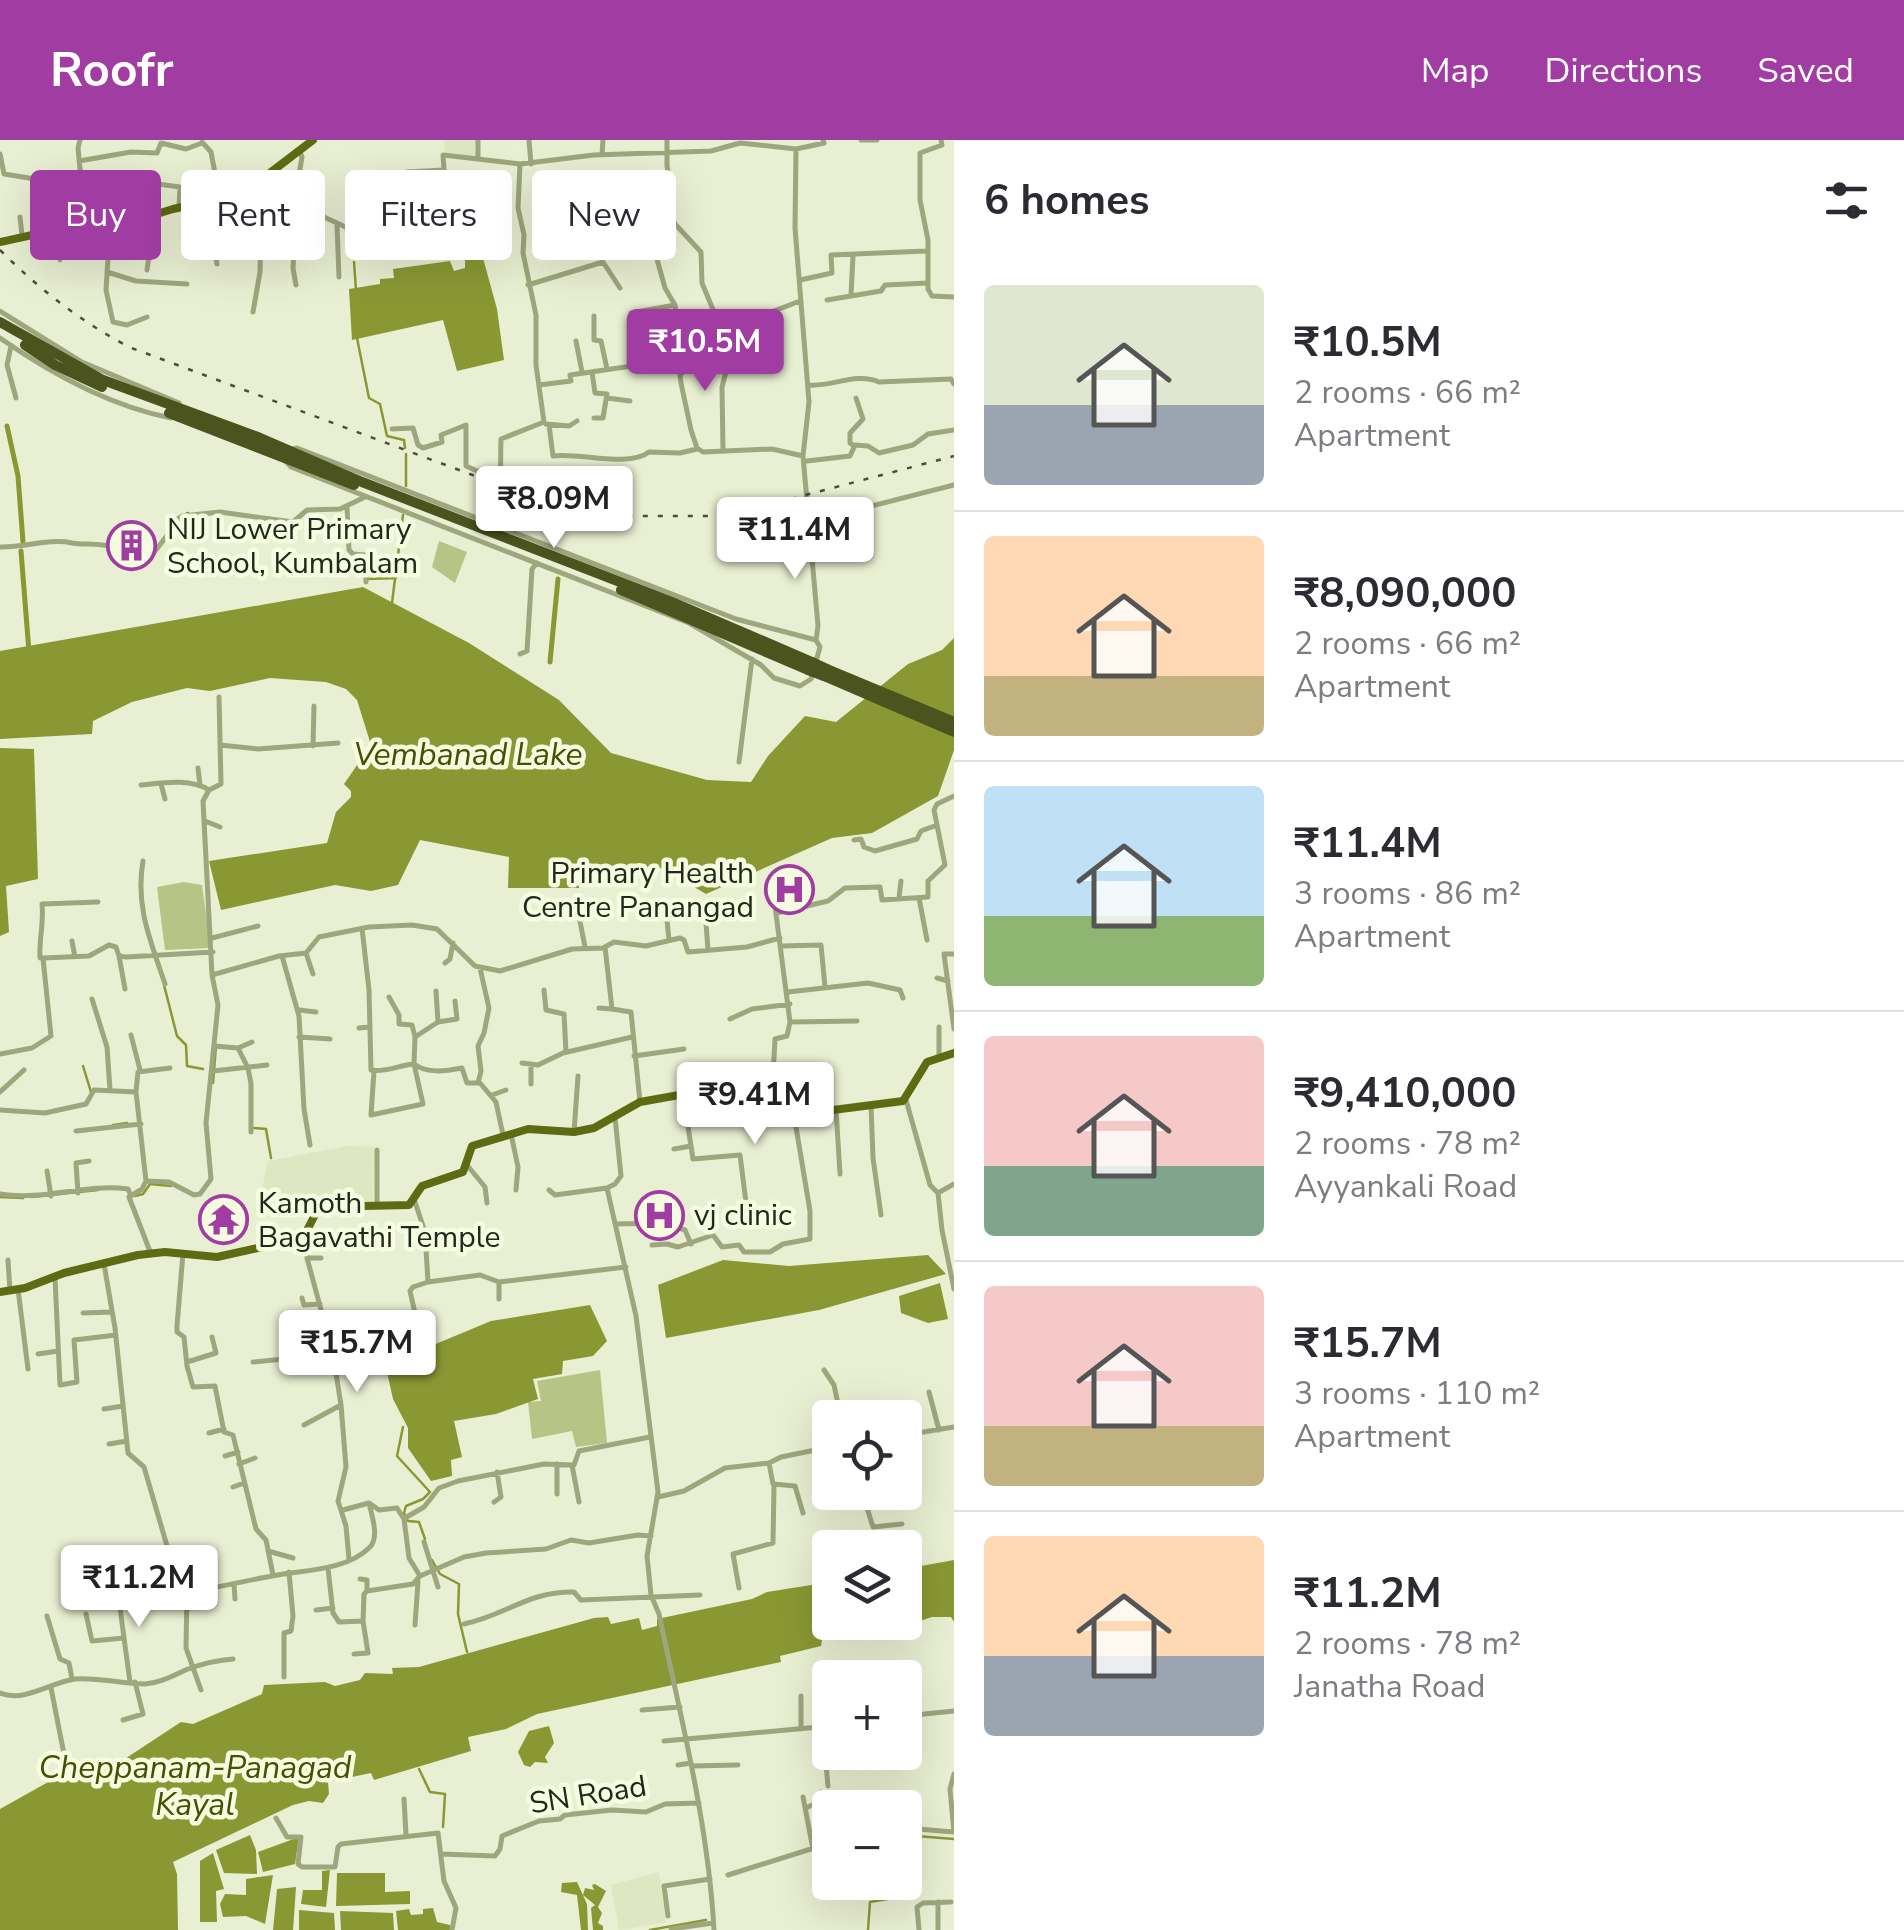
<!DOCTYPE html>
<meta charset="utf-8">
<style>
:root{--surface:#fff;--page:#f2f2f3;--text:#2b2b33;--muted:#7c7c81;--line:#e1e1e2;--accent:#a03ca2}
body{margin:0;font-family:"Nunito Sans",sans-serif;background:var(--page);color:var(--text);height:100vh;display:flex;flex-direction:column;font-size:38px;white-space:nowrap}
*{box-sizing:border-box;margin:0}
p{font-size:32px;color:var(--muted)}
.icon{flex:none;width:55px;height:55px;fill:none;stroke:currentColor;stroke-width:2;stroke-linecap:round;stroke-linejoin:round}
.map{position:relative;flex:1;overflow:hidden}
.details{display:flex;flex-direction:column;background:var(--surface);width:950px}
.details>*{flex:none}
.top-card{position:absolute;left:30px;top:30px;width:772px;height:90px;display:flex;gap:20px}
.buttons{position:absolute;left:812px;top:1260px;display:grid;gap:20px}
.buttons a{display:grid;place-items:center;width:110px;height:110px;border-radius:10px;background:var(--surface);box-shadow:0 10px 40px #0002;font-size:50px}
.price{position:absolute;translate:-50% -85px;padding:0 22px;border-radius:10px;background:#fff;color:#222;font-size:32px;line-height:65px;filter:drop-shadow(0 2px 5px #0008)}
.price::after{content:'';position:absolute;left:50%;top:60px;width:30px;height:22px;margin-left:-15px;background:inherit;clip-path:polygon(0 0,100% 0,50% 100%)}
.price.on{background:var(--accent);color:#fff}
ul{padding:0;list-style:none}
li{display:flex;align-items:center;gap:30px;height:250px;padding:0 30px}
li+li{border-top:2px solid var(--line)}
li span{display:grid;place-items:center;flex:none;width:280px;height:200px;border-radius:10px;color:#555}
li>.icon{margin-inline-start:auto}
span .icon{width:120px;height:120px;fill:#fffc;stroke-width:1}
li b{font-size:42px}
h2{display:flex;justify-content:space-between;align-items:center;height:120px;padding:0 30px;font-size:42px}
.chip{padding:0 35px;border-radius:10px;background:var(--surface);box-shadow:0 10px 40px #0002;font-size:35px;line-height:90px}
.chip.on{background:var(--accent);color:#fff}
header{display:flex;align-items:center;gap:60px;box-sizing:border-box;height:140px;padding:0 50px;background:var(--accent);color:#fff}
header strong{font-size:48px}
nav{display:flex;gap:55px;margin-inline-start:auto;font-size:35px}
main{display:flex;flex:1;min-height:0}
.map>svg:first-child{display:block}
</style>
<header>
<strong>Roofr</strong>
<nav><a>Map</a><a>Directions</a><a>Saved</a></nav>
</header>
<main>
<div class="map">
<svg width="954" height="1790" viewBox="0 0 954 1790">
<rect width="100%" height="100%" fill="#e9efd2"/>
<path fill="#dfe7c2" d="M444,0h32l1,18 -32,-5z
M347,1006l27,1 -1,56 -56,1 -3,4 -54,-9 8,-38z
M659,1732l7,50 -47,8 -8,-45z"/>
<path fill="#b8c486" d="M439,401l28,11 -12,31 -23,-16z
M184,742l18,3 9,63 -46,2 -8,-63z
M600,1230l7,73 -31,4 -4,-16 -40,8 -4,-37 13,-1 -4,-20z"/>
<path fill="#8a9833" d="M465,117l18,1 14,51 7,51 -47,11 -14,-51 -91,20 -3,-51 31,-5v-5l14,-1 -1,-9 57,-8 4,10 11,-3z
M363,447l106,56 90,57 52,53 96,27 44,2 17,-26 37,-40 31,6 72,-58 34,-14 12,-12v112l-16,46 -66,37 -40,5 -126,56 -45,-26 -78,-2 -4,22h-71l1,-31 -89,-17 -22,45 -27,6 -36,-6 -114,25 -12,-49 118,-18 9,-31 15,-15v-6l-7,-7 27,-39 -14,-45 -11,-11 -20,-7 -56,-4 -60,13 -23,-3 -55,14 -39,19 -1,13 -92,5v-88z
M0,608l34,1 4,130 -32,7 3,46 -9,4z
M928,1115l18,19 -127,36 -153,28 -8,-53 65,-25 66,6z
M940,1143l8,36 -20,4 -27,-10 -2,-17z
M590,1165l17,36 -14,15 -30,5 -1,13 -29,5 5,20 -42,15 -42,7 8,36 -11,3 1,16 -21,5 -23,-33v-20l-15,-29 -6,-27 27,-19 77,-32z
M954,1420v62l-3,-5h-19l-24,8 -31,-1 -55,16 -1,6 -41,10 1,6 -244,52 -31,15 -38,8 3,14 -97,29 -3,-7 -43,9 1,12 -6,9 -14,-2 -16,4 -120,57 4,12 1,56h-178v-121l50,-28 58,-17 6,2 67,-44 12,2 69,-30 2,-9 61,-3 10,4 25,-6 5,-7 28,1 -1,-6 27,-1 175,-49 14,-1 3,7 28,-6 3,12 15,-4v-7l95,-20 15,-7 63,-10v40h75v-53z
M549,1586l5,17 -9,14 3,6 -13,-1 -5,5 -6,-2 -6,-13 11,-21z
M250,1695l6,15 1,24 -33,-1 -8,-23z
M299,1697l-4,27 -32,8 -5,-20z
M213,1713l11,36 -8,2 1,31h-17v-61z
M330,1730l-4,37 -25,-3 2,-14h19v-19z
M337,1733h48v19l25,-1v13l-74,2z
M273,1735l-8,49 -19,-8 -23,1 -3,-13 5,-10 21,1v-16z
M577,1742l10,22 1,26h-7l-4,-35 -16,-3 1,-9z
M595,1744l11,7 -8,16 4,6 -4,10 5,3v4h-10l-2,-22 4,-3 -12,-10 2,-7 9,2 -2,-5z
M296,1747l-3,43h-20l4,-41z
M433,1768l4,14 13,3v5h-52l-2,-19 13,-2 2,6 12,-1v-5z
M299,1770l35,3 1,17h-36z
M340,1771l53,2 1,17h-53z"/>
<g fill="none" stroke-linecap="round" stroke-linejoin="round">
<path stroke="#8a9833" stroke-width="2.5" d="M354,122l2,28
M357,198l12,60 11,6 7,32 17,4 1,8
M406,346v-32
M168,390l7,-11 13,-6
M367,439l29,-1
M392,463l11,-88
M164,845l13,51 9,9 1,21 16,3
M83,926l8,26
M213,943l3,-37
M113,985l14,-2
M254,988l12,1 5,29
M135,1056l8,-2 7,-10 21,2
M0,1057l23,1
M31,1057l67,-7
M403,1287l-6,29 33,36 -7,7 -17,7 -2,7 4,8 11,1 6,17
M432,1420l8,14 19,10 -1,30 9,38
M419,1629l11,23 15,2 -2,33
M905,1739l11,-43 38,3
M650,1790l56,-10
M868,1790l2,-28 29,-5 5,-15"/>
<path stroke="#8a9833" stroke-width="5" d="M7,286l11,50 5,66
M21,411l8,101
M550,522l8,-83"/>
<path stroke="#9ea67d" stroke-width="5" d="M80,0l-2,8 8,83
M478,0v19
M529,0l2,24
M667,0v26l6,33 -14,24 -6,22 12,43 10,17 9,66 -4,4 1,8 10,47 6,18 6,4 69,-3 31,7
M861,0h16
M941,0l1,5 -22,8v47l8,40v49l4,7 22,1
M202,2l9,10 9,47
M0,14l4,20 31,5 2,54
M602,15l1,-15
M79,21l52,-9 26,1 4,-10 25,6 16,-6
M35,39l30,-3
M260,41l5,25 18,2 13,10 28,-1 26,12h54l-2,-37 5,-3 -1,-17 38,-2 -1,-15 77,9 74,-9 117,-4 29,-8 56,6
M158,44l22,3 -1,20
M296,53l6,-36 -2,-5
M227,57l11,31 23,3 -1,41 -7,40
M206,63l11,61
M669,70l6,14 26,28 1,31 17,41 10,-1 -2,45 -5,19 1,62
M642,75l3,6 16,-3
M20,77l2,18
M296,78l-3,50 3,17
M337,85l2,52
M103,89l5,29 -2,32 7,32 14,3 20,-8
M59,93l1,27
M394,113l2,-25
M147,130l5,-36 -4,-17
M107,132l29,9 51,3
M800,140l32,-7 -1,-18 95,-4
M528,145l75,-23 17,26
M851,155l2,-39
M827,160l54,-9 4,-6 43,-2
M0,171l82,51 97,41
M594,176v24l7,1 6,28
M753,179l47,-18
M0,198c50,35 110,68 171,80
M576,201l6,31
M11,206l-4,19 9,33
M639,225l20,-3
M685,231l42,-3
M592,232l3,21 12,1 -4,24h-9
M539,245l32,-4 -1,-6 69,-10 -8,-52 44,-8
M809,245c23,2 47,-13 70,-3l72,-3 3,5
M607,258l23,3
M546,284l23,2 8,-5
M549,285l4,31c26,-4 75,12 96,-4l31,1 17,-4
M392,289l21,-1 5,17 5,3 19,-6 -1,-7 25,-10v41l11,5 22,-1
M854,306l-4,-3v-10l13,-14 -7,-21
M297,308l439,171 80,21 4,7 -9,32 -11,7 -26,-8 -13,-13 -72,-42 -398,-156 -6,-7 3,-10z
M807,321l43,-5 5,-11 13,1 11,7 34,-8 15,-11 26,-4
M347,366l2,44 4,4 12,1 1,27
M809,382l145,-37
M497,385c5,-30 3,-56 4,-86l43,-17 -8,-57v-50l-13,-62 1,-18 -6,-27 2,-44
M0,407c23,1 50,-9 72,-4 12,2 29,0 40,4 17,7 16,11 37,12l33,-43 38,-4 73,10 14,-12 33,-1 25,-12
M816,500l2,-14 -15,-170 6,-54 -14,-174 1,-79 28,-6 -1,-3
M520,514l7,-3 5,-82 5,-6
M220,605l38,4 80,-6
M313,606l1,-40
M739,622l13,-103
M198,628l2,17
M161,644l4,15
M141,645c21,-2 49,-7 68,5
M205,681l15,6
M854,700l7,-1 3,8 11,4 42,-12 4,-8 16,-6
M143,721c-8,46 8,81 22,123
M899,758l2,-17
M919,758l8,42
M656,770l10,1 3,29
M705,770l3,40
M578,771l7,36
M777,773l51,-12 17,-13 35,-1 2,13 46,-3v-16l17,-16 -11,-55 3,-6 17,-8
M362,788l7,62 2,80c12,3 29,-5 43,-6 13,10 32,7 48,4l5,15h13l16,19 7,33
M212,798l46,-12
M72,801l3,16
M782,806l39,-1 4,42
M605,807l7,62 19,3 9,90
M306,813l7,21
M954,814h-10l10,75
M119,816l6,33
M282,816l17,60 5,93 6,36
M43,818l46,-2 20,-11 7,2 3,9 7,1 87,-5
M445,823l5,-4 3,-16
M212,835l67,-19 27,-3 13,-16 50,-10 43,-2 25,4 38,37 25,5 72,-22 31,-1 11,-6 32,4 34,-8 4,2 4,12 59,-5 33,-9
M937,838l11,3
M544,850l2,20 18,4 2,38
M436,851l2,31
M788,852l80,-9 32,7 3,8
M389,857l10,18v9l13,1 3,12
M92,859l15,48 3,43
M599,868l13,1
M299,870l17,2
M730,879l22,-10 38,-5
M790,882l67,-1
M359,888l11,-1
M131,895l9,35
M299,897l31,2
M214,906l24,2 10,20 3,16v48
M238,908l14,-6
M0,914l32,-6 19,-12 -8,-78h-3c-1,-20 4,-35 2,-54l56,-2
M634,916l50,-7
M939,917v-30
M522,923l16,2 25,-12 69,-16
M531,925v19
M213,931l54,-6
M374,931l-3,44 52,-11 -9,-40 1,-27 23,-15 19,-3 -2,-18
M773,936l47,-4 9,2
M769,939l4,-3 2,-37 12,-3 3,-14 -18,-139
M478,943l3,-12 -3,-25 6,-13 5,-25 -9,-40
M136,951l2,-19 32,-4
M0,952l24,-22
M683,954l10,65 47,-4 8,63
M492,955l14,-5
M906,960l24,85 8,8 4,37 12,59
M871,965l2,53 8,57
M836,969l4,65
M0,970l45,3 41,-9 8,-14 42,2 10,89
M615,977l6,59 -6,8 -8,4 29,128 22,176 -11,64 4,39 8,19c22,105 49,208 55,316
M76,991l65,-7
M574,992l4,-56
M511,994l7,33 -2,23
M674,1009l17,-3
M467,1025l18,22 2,16
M47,1031l4,25
M549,1050l6,5 52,-7
M78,1053l-2,-30 13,-2
M938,1053l16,-9
M0,1054c44,7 86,-11 128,-5l3,7
M414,1059l11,33 3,50 52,-7 19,7 127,-15
M377,1064v-54
M616,1084l46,-1 23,7 6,14
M306,1094l1,24 26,96 8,51 5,62 -8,34 8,25 3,33
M652,1105l15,-1 11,3 35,-12 9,12 17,-2 5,7h26l13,-8 27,-5v-28l-16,-96
M183,1113l-6,73v6l7,5 3,29 6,21 22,-1 9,46 9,3 23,94 10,11 7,35
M151,1114l-22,-57 13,-8 4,-8 23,1 25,13 6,-1 11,-15 -5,-56 12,-118 -6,-30 -9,-174 6,-11 12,-6 -2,-87
M307,1118h14
M8,1120l2,31
M104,1124l11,64 13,125 16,14 28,96 15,28c29,-2 56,-10 85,-15 29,-6 74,-5 97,-28 11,-10 3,-31 0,-45
M55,1138l5,107 17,-3 -3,-42 42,-5
M18,1149l10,80
M302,1158l2,7 16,-1
M499,1159v-17
M83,1173l29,-1
M420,1195l-10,-44 3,-4 15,-5
M38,1214l20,-3
M187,1222l29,-9 -4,-16
M253,1222l80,-8
M824,1230l10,15 7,33
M929,1252l10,38
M104,1269l19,-3
M304,1285l37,-20
M209,1293l15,-4
M905,1295l49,-8
M109,1304l18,-3
M225,1316l13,-4
M769,1323l4,21 22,2 8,27
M239,1324l16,-6
M572,1325l7,37
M233,1347l11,-4
M862,1352l11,35 29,-3
M557,1354v-30
M658,1357l26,-6 41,-23 44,-5 12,-6 49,-10
M494,1362l7,-5 -4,-25
M343,1370l26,-7 10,7 18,-2 7,11 5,39 11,18 44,-19 22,-4 60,-4 25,-9 18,3 49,-8 13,1
M405,1378l19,-11 15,-19 19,-7 86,-17 30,1 5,-14 71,-14
M424,1402l14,45
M268,1411l25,7
M328,1428l5,45 6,9 24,-1 1,-27 3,-3 46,-7 7,-8
M360,1439l7,1v10
M234,1444l1,15
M739,1448l-6,-34 40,-11 1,-58
M187,1451l-1,57 15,42
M316,1470l17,-2
M86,1474l6,27 32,-3 6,44
M47,1476l13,43 9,4 3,16
M464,1484c42,-9 65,-33 110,-32l7,8 119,-5
M415,1485l3,-43
M124,1498l-10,-77 2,-4 32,-7 4,6 17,-5
M354,1514l14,-1 -5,-32
M284,1537v-44l7,-2 2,-15 -4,-44
M51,1548l12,61 6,14
M0,1553c25,10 51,-11 75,-14 23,-2 47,5 70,5 16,-1 29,-9 43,-15 14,-5 30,-9 45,-10
M801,1556v33
M825,1569l1,17
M642,1570l38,-3
M905,1576l49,-5
M123,1580l20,-6 -8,-32
M664,1601l166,-15
M678,1625l13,-2
M692,1626l46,-1
M828,1646l-2,-22 21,-5 -1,-7
M803,1657l10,52
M404,1659l2,36
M806,1668l18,-9 -3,-7
M276,1678l11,19h14l-3,27 4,3h33l3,-20 3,-3 97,-11 6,48 12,27 -4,22
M905,1688l49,4
M954,1692l-4,-43 4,-15
M441,1714l54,2 5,-7 2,-13 37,-15 21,-2 5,-4 47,-5 34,2 19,-8 34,-1
M728,1735l102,-32
M668,1776l-4,-30 46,-7
M671,1789l42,-6
M919,1790l-2,-23 6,-4 28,-1
M938,1790v-28"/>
<path stroke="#5f6b13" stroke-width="8" d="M0,102l46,-10 62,-3 65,-20 54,-12 31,-15 55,-42
M0,1152l25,-4 39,-15 74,-18 27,-3 52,5 86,-19 16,-31 90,-2 13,-19 41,-14 9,-26 56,-17 46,3 20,-4 46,-26 129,-23 19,33 6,3 109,-14 24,-39 27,-9"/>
<path stroke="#4b531e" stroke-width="10" d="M0,182l103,58 155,57 104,45 315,122 135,58
M25,205l30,20 47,22
M169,273l185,72
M621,450l187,80
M827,529l127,53
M824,536l130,56"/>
<path stroke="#4a4e3f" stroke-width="2.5" stroke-dasharray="5 10" stroke-linecap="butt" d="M0,110c39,39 80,71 129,97l373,139 51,17 61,13h99l47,-9 194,-51"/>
<path stroke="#4b531e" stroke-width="10" d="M812,522l15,7
M808,530l16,6"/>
</g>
<defs>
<symbol id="building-ring" viewBox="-11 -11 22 22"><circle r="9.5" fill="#f6fcdf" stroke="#a03ca2" stroke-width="1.5"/><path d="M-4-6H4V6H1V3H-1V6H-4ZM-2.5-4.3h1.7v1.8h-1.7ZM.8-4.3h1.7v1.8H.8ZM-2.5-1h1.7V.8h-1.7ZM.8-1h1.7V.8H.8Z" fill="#a03ca2"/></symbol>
<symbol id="hospital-ring" viewBox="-11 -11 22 22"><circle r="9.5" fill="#f6fcdf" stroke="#a03ca2" stroke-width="1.5"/><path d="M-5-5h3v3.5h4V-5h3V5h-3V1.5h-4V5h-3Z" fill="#a03ca2"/></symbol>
<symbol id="temple-ring" viewBox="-11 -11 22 22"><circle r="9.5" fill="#f6fcdf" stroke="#a03ca2" stroke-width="1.5"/><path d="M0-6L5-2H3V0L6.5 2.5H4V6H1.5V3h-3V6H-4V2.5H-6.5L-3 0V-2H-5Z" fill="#a03ca2"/></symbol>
</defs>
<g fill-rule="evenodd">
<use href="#building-ring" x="104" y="378" width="55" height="55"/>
<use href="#hospital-ring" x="762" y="722" width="55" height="55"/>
<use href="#hospital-ring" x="632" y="1048" width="55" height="55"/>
<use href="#temple-ring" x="196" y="1052" width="55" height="55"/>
</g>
<g text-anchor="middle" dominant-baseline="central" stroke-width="9" stroke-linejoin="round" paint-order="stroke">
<g font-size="30" fill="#24271c" stroke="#f6fcdf" text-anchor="start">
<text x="167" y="389">NIJ Lower Primary<tspan x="167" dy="34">School, Kumbalam</tspan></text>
<text x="754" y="733" text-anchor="end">Primary Health<tspan x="754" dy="34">Centre Panangad</tspan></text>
<text x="258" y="1063">Kamoth<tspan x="258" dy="34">Bagavathi Temple</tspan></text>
<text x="694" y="1075">vj clinic</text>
</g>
<g font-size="30" fill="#24271c" stroke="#f6fcdf">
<text transform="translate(588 1655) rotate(-9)">SN Road</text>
</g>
<g font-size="32" font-style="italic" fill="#475001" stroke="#f6fcdf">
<text x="468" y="614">Vembanad Lake</text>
<text x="195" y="1627">Cheppanam-Panagad<tspan x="195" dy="37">Kayal</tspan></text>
</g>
</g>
</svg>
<div class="buttons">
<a><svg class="icon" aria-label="locate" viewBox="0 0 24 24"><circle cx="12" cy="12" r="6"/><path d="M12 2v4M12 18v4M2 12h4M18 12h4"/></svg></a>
<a><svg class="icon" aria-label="layers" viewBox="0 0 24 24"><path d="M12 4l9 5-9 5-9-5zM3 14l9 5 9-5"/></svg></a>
<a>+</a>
<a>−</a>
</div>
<b class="price on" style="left:705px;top:254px">₹10.5M</b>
<b class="price" style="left:554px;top:411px">₹8.09M</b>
<b class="price" style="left:795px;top:442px">₹11.4M</b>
<b class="price" style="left:755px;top:1007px">₹9.41M</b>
<b class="price" style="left:357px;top:1255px">₹15.7M</b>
<b class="price" style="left:139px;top:1490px">₹11.2M</b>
<div class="top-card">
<a class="chip on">Buy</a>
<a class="chip">Rent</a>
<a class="chip">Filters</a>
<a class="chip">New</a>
</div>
</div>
<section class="details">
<h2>6 homes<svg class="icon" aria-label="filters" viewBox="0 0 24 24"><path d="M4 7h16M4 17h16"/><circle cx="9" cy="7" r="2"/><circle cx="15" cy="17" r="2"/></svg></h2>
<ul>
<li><span style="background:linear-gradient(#dfe7d0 60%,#9aa5b1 0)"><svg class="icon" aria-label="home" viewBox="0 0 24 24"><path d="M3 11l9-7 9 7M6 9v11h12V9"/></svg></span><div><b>₹10.5M</b><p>2 rooms · 66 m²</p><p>Apartment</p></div></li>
<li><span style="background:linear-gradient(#ffd9b3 70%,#c2b280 0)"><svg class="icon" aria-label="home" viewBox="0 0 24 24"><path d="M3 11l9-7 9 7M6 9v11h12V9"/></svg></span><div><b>₹8,090,000</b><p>2 rooms · 66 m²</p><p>Apartment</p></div></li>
<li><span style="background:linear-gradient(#bfe0f5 65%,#8fb573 0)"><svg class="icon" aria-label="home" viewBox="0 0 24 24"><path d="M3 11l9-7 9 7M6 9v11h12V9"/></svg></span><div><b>₹11.4M</b><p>3 rooms · 86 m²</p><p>Apartment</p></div></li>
<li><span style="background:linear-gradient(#f6c9c9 65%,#7fa58c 0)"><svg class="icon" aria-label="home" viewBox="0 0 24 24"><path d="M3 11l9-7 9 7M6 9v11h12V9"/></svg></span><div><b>₹9,410,000</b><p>2 rooms · 78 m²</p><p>Ayyankali Road</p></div></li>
<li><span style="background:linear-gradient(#f6c9c9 70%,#c2b280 0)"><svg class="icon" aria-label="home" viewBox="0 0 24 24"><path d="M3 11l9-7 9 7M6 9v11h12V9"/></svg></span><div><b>₹15.7M</b><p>3 rooms · 110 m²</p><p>Apartment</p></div></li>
<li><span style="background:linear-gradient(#ffd9b3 60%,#9aa5b1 0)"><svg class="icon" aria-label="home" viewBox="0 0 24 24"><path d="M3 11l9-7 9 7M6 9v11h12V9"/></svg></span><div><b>₹11.2M</b><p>2 rooms · 78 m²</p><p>Janatha Road</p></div></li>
</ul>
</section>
</main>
